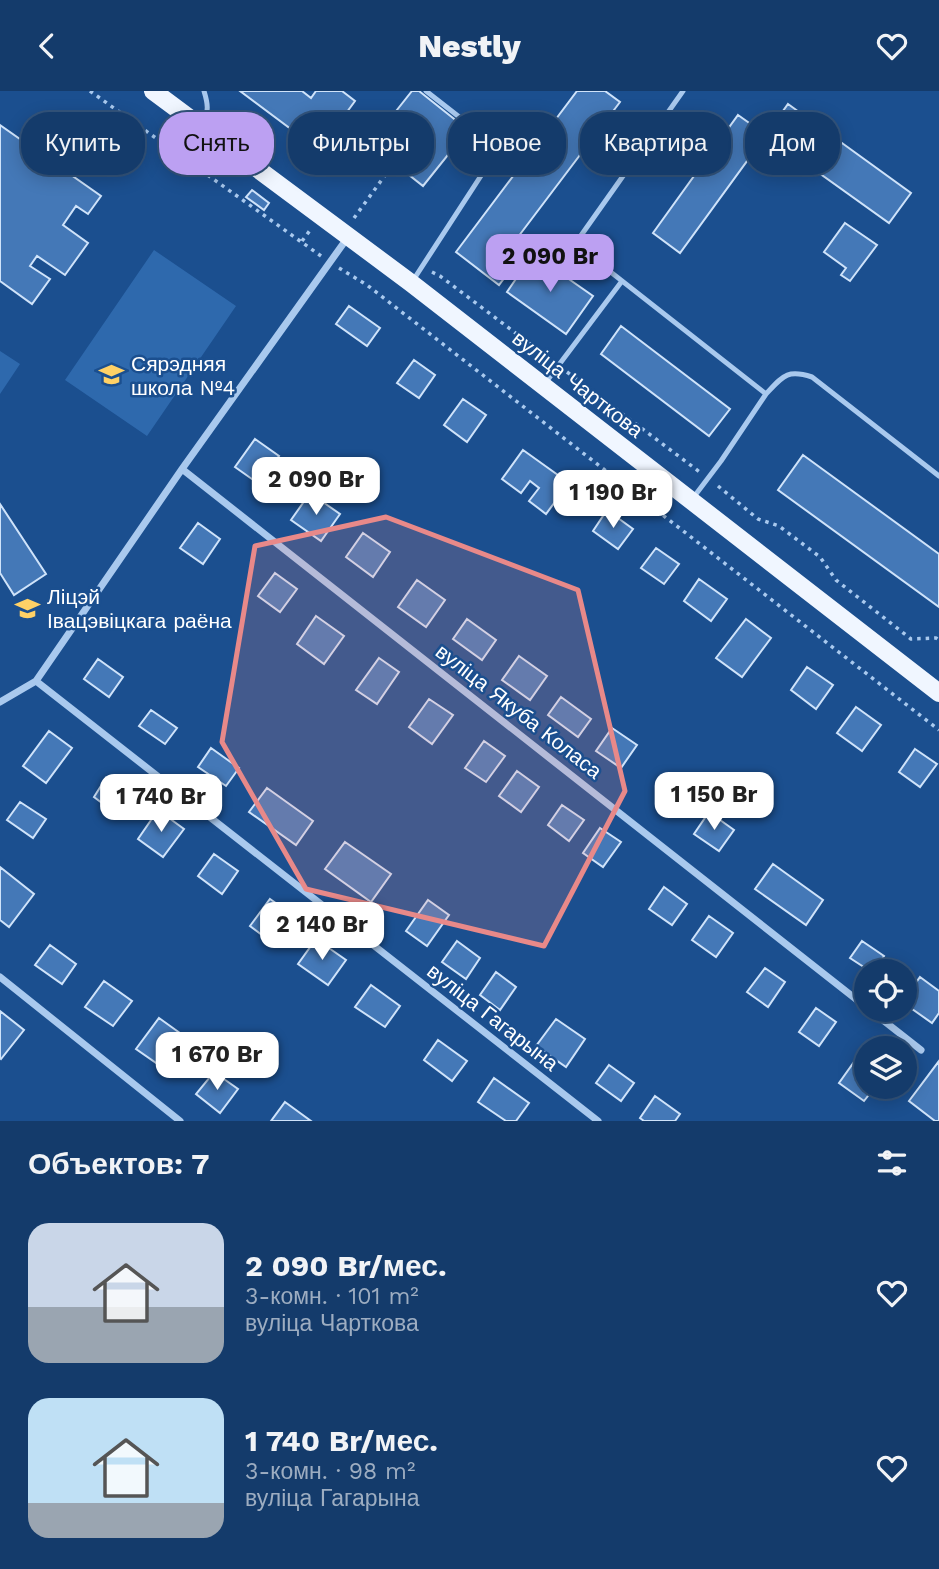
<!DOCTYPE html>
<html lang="ru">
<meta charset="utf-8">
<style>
:root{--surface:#143b6b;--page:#214673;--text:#f1f3f6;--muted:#9dadc1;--line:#33557e;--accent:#bca0f2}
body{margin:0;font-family:"Work Sans",sans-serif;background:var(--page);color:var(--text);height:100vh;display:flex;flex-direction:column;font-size:26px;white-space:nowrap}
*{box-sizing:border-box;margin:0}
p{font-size:23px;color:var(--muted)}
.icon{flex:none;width:38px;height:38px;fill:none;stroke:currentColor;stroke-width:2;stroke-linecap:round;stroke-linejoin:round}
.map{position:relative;height:1030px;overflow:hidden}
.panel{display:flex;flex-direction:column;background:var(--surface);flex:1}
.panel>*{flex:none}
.guide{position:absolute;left:21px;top:21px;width:898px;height:63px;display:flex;gap:14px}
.fabs{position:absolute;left:854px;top:868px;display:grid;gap:14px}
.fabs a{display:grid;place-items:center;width:63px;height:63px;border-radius:50%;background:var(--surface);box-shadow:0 4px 18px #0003,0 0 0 2px var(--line);font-size:35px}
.price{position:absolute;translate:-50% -60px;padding:0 16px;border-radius:14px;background:#fff;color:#222;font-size:23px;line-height:46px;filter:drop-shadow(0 2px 4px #0008)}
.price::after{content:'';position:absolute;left:50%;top:42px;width:21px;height:16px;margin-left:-10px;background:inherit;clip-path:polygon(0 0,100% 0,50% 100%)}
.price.on{background:var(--accent);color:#111}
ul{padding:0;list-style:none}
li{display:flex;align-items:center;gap:21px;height:175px;padding:0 28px}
li span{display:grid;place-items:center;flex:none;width:196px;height:140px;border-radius:21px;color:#555}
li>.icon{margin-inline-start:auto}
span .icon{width:84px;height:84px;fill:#fffc;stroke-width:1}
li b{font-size:30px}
h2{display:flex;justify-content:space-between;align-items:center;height:84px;padding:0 28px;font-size:30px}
.chip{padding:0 24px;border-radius:28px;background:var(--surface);box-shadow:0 4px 18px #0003,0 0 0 2px var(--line);font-size:24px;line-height:63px}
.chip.on{background:var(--accent);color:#111}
header{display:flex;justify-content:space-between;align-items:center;height:91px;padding:0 28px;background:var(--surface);font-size:32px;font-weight:800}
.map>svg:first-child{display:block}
</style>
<header><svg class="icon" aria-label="back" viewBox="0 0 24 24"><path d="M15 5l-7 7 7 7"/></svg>Nestly<svg class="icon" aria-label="heart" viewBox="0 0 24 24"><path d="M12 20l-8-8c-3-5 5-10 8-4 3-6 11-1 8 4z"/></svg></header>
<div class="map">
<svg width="939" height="1030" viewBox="0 0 939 1030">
<rect width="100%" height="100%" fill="#1b4f8f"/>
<path fill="#2e69ad" d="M154,159l82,56 -89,130 -82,-56z
M0,260l20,13 -20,30z"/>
<path fill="#4478b7" stroke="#cfe3fa" stroke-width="2" d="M240,0h62l9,7 5,-7h26l13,10 -36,49z
M412,0h7l49,39 -45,56 -53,-42z
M577,0h28l15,11 -105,139 11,8 -27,36 -43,-33z
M788,13l123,89 -22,30 -123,-88z
M738,24l28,20 -86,118 -27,-20z
M0,34l101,71 -13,18 -12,-8 -13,19 25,18 -23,32 -28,-19 -7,10 20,13 -18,25 -32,-23z
M252,99l17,13 -5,7 -18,-13z
M845,132l32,22 -27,36 -9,-6 5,-7 -22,-16z
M533,163l60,42 -27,38 -59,-42z
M349,215l31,22 -13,18 -31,-22z
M621,235l109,83 -21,27 -108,-82z
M414,269l21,15 -16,23 -22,-15z
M463,308l23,16 -19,27 -23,-17z
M255,348l24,17 -20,28 -24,-17z
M523,359l46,33 -23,31 -17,-13 10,-13 -9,-7 -9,12 -19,-14z
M803,364l136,99v53l-161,-117z
M310,402l30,21 -19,27 -30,-21z
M0,413l46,70 -32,21 -14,-22z
M607,419l26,19 -15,20 -25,-18z
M198,432l22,16 -17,25 -23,-16z
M363,442l27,19 -17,25 -27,-20z
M656,457l23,16 -15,20 -23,-16z
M275,482l22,16 -17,23 -22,-16z
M699,488l28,20 -16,22 -27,-20z
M417,489l28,20 -19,27 -28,-20z
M316,525l28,20 -20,28 -27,-20z
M467,528l29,21 -14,20 -29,-21z
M746,528l25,19 -29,39 -26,-19z
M519,565l28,20 -17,24 -28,-20z
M379,567l20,14 -22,32 -21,-14z
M98,568l25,18 -14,20 -25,-18z
M807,576l26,18 -17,24 -25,-19z
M561,606l30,22 -13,18 -30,-22z
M429,608l24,16 -21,29 -23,-17z
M856,616l25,18 -19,26 -25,-18z
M151,619l26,18 -12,16 -26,-18z
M612,637l25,17 -16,23 -25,-17z
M49,640l23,17 -26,35 -23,-17z
M484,650l21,15 -19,26 -21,-14z
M211,657l28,20 -13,18 -28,-19z
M915,658l22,15 -17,23 -21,-15z
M517,680l22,16 -18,25 -22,-16z
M106,687l21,15 -13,19 -20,-15z
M267,697l46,33 -17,24 -47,-33z
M20,711l26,17 -13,19 -26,-18z
M562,714l22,15 -15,21 -21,-16z
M158,719l26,19 -21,28 -25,-18z
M709,721l25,18 -15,21 -25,-17z
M600,737l21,14 -18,25 -20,-14z
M345,751l46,32 -20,28 -46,-33z
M214,763l24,17 -16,23 -24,-18z
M773,773l50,36 -17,25 -51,-36z
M0,776l34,27 -25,33 -9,-7z
M664,796l23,17 -15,21 -23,-16z
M270,808l20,14 -20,28 -20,-15z
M428,809l21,15 -22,31 -21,-15z
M709,825l24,17 -17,24 -24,-17z
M316,848l30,21 -18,25 -30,-21z
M457,850l23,17 -14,21 -24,-17z
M862,850l22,15 -10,15h-4l-20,-13z
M50,854l26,19 -14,20 -27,-19z
M765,877l20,14 -17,25 -21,-15z
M496,881l20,15 -16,23 -20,-15z
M920,886l19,14v22l-7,10 -27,-19v-6z
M104,890l28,20 -19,25 -28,-19z
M371,894l29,21 -15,21 -30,-20z
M816,917l20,14 -17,24 -20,-14z
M0,920l24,19 -23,29 -1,-1z
M159,927l25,18 -22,31 -26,-18z
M556,928l29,20 -19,28 -30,-21z
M438,949l29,21 -15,20 -28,-21z
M859,964l7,5v27h9l-11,14 -25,-18z
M939,970v60h-4l-26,-20z
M609,974l25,18 -13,18 -25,-18z
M214,981l24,17 -18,24 -24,-19z
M494,987l35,25 -13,18h-10l-28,-19z
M655,1005l25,18 -5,7h-31l-4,-3z
M285,1011l26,19h-40z"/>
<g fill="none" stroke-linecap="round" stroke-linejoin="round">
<path stroke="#a9c9ee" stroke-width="3.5" stroke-dasharray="3.5 5" stroke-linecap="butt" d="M90,0l231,165
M354,127l40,-55
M302,150l9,-12
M339,177l28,17 572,445
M432,181l8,4 110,83
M567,281l134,101
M718,395l40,33 21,7 41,31 16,23 75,59 25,-1 3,2"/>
<path stroke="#a9c9ee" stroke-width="5" d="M683,0l-108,153 191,150 -45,67 -28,37
M203,33c6,-13 5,-20 1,-33
M412,191l87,-134 -73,-57
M546,291l76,-101
M766,303c17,-18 21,-25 46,-17l127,99"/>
<path stroke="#a9c9ee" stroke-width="7" d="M182,378l684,538
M36,590l562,440
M0,611l36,-21 146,-212 166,-232
M0,886l180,144
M870,919l51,40"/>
<path stroke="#f0f6ff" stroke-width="18" d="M153,0l258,192 528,410"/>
</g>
<path fill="#e88989" fill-opacity="0.2" stroke="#e88989" stroke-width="5" stroke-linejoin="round" d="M386,426l192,73 47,201 -81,155 -238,-57 -84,-147 33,-196z"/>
<defs>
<symbol id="school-bare" viewBox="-9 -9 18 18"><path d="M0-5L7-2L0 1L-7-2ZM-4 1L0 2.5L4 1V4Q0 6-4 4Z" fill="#ffd166" stroke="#1b4f8f" stroke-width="2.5" paint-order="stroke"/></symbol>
</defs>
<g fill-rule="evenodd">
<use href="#school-bare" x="94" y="266" width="35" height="35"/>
<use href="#school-bare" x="10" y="500" width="35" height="35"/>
</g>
<g text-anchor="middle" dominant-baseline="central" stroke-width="5" stroke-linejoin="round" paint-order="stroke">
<g font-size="21" fill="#fff" stroke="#1b4f8f" text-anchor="start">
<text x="131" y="272">Сярэдняя<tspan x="131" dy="24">школа №4</tspan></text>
<text x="47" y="505">Ліцэй<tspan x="47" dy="24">Івацэвіцкага раёна</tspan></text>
</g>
<g font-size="21" fill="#fff" stroke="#1b4f8f">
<text transform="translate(578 293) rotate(38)">вуліца Чарткова</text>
<text transform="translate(519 620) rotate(38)">вуліца Якуба Коласа</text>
<text transform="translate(493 926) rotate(38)">вуліца Гагарына</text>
</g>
</g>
</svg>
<div class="fabs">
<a><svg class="icon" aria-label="locate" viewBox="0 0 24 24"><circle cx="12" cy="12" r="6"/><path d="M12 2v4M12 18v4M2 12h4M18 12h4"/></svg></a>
<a><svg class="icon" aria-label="layers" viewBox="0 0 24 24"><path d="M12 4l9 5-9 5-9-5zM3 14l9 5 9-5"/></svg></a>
</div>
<b class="price on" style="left:550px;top:203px">2 090 Br</b>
<b class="price" style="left:316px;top:426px">2 090 Br</b>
<b class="price" style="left:613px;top:439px">1 190 Br</b>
<b class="price" style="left:714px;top:741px">1 150 Br</b>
<b class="price" style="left:161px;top:743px">1 740 Br</b>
<b class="price" style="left:322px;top:871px">2 140 Br</b>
<b class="price" style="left:217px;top:1001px">1 670 Br</b>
<div class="guide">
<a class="chip">Купить</a>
<a class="chip on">Снять</a>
<a class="chip">Фильтры</a>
<a class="chip">Новое</a>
<a class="chip">Квартира</a>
<a class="chip">Дом</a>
</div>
</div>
<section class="panel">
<h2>Объектов: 7<svg class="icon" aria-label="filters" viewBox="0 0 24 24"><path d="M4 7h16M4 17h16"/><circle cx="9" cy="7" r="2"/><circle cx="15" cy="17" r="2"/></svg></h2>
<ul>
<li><span style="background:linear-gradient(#c9d6e8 60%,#9aa5b1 0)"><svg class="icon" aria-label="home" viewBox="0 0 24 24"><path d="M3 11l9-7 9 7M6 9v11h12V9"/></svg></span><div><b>2 090 Br/мес.</b><p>3-комн. · 101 m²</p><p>вуліца Чарткова</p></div><svg class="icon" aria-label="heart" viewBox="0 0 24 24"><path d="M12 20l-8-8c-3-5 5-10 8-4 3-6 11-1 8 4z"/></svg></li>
<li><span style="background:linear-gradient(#bfe0f5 75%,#9aa5b1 0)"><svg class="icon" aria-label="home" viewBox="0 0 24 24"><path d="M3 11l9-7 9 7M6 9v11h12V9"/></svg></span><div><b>1 740 Br/мес.</b><p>3-комн. · 98 m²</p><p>вуліца Гагарына</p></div><svg class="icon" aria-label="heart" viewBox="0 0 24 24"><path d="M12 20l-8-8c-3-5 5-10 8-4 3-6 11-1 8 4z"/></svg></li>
</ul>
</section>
